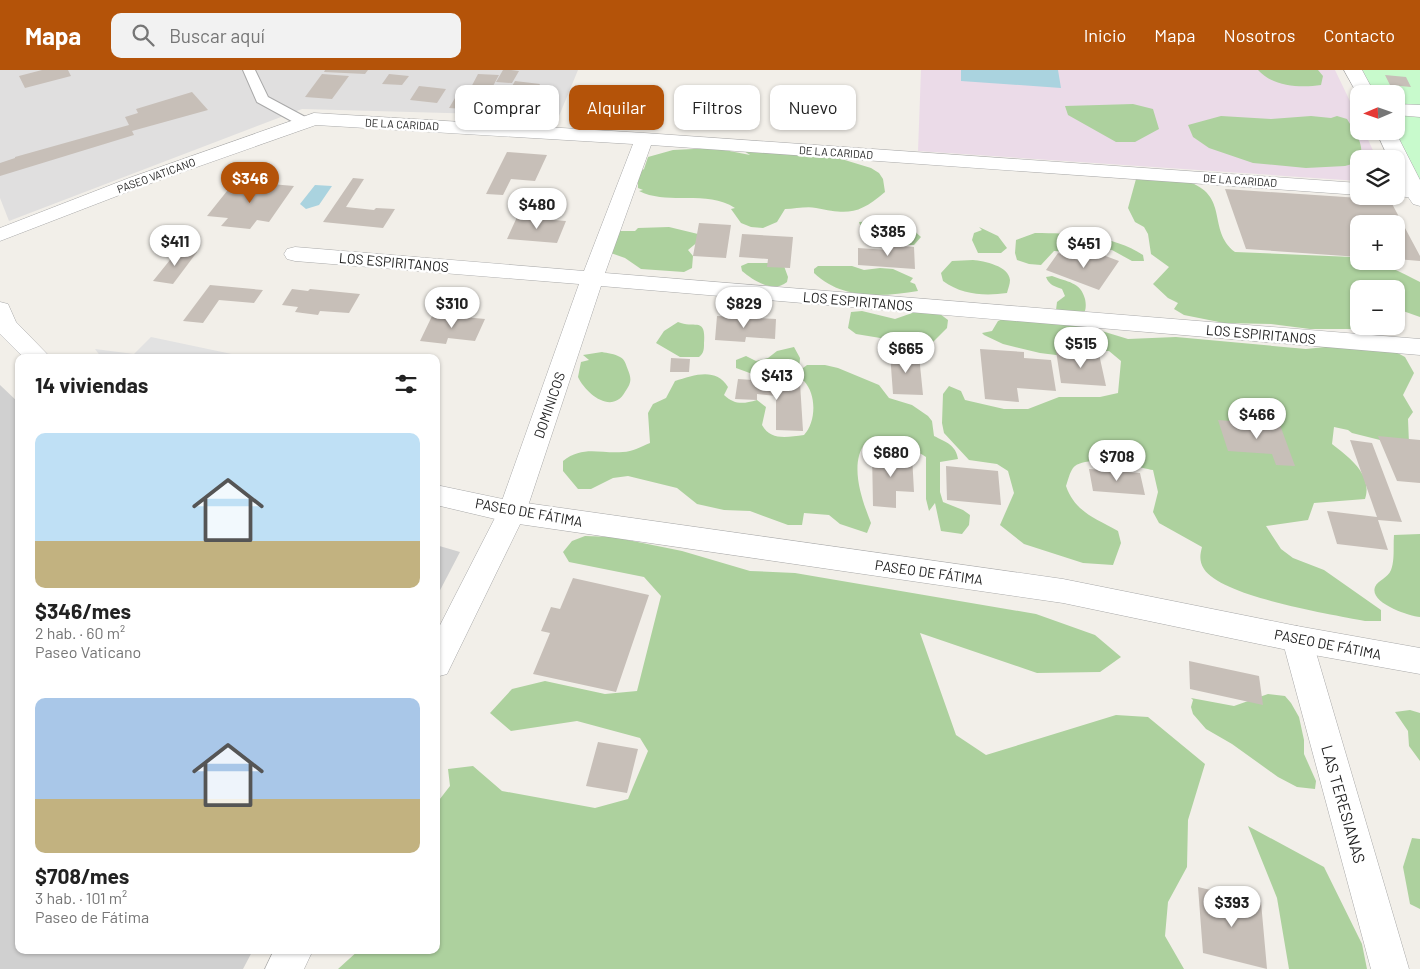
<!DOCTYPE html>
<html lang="es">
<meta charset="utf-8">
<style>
:root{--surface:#fff;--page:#f2f2f2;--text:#222;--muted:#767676;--accent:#b45309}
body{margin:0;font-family:Barlow,sans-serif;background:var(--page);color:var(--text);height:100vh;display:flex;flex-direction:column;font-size:19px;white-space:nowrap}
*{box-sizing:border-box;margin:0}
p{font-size:16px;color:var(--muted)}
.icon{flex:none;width:28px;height:28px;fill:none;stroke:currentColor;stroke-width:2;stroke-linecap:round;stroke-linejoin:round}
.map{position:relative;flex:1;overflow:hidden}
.side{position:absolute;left:15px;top:284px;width:425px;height:600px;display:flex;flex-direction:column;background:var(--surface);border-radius:10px;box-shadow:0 1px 4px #0004}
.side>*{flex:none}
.guide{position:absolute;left:455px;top:15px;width:475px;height:45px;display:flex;gap:10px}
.needle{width:32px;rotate:268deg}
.tools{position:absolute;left:1350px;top:15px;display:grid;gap:10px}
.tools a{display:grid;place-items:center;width:55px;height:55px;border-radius:10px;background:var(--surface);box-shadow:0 1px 4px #0004;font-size:25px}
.price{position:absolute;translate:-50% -42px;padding:0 11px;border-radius:18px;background:#fff;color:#222;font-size:16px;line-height:32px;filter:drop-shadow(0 1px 2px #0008)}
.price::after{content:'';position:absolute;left:50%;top:30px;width:15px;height:11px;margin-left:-8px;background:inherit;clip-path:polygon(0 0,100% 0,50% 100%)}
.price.selected{background:var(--accent);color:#fff}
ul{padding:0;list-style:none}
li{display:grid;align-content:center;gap:10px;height:265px;padding:0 20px}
li span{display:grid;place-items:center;height:155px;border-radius:10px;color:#555}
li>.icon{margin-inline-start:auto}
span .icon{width:90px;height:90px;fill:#fffc;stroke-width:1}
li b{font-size:21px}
h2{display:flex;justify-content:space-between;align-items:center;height:60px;padding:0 20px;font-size:21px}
.chip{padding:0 18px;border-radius:10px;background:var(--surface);box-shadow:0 1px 4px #0004;font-size:18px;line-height:45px}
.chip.selected{background:var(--accent);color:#fff}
header{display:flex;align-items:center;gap:30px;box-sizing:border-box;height:70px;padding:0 25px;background:var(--accent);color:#fff}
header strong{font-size:24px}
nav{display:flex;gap:28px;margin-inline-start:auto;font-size:18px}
.search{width:350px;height:45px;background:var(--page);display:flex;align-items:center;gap:12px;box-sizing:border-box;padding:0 18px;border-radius:10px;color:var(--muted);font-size:19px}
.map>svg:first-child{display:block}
</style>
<header>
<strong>Mapa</strong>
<div class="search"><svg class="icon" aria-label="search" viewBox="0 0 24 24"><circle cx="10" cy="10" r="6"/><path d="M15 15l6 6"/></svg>Buscar aquí</div>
<nav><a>Inicio</a><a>Mapa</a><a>Nosotros</a><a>Contacto</a></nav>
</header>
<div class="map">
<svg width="1420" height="899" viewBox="0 0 1420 899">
<rect width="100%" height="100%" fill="#f2efe9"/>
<path fill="#e0dfdf" d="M0,0h578l-19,46 -257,-7 -293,112 -9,-23z"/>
<path fill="#ebdbe8" d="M921,0h414l24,50v11h5l13,28h-18v22l-441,-30z"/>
<path fill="#d0d0d0" d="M0,315l19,18v547h234l-10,19h-243z
M436,475l24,7 -24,46z"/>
<path fill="#add19e" d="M1258,0h60l5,6 -2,9c-20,3 -48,2 -63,-15z
M1133,34l20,5 6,20 -24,13h-19l-48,-27 -3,-9z
M1221,46l50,3 40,-3 20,2 6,-2 10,3c9,15 19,26 12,43l-14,4 -39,2 -53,-5 -44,-15 -16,-11 -5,-12z
M714,78l36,7 -6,-4 81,3 46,14 8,5 4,6 2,13c-26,22 -36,23 -69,16 -9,-2 -21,1 -31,1l-8,13 -14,6 -12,-1 -10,-4 -10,-14 4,-1c-29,-19 -66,-2 -96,-17l4,-1 -5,-2v-15l6,-4 4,-12 25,-7z
M1136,109c14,1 37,-2 50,2 45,14 20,49 49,71l117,5 7,2v2c23,0 41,11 61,21v35l-17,-6 -7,5v-27h-37v37h37v5l-9,3 -28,-5h-49l-39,-5 -47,-1 -40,-8 -10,-6 4,-6 -10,-5 -15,-14 16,-17 -18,-13 -3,-20 -4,-7 -9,-5 -7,-14z
M881,149l18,8 12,1 10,9 -7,8c-7,1 -29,-5 -36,-7l-5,-7 -13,-6 -1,-3 17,-1z
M669,157l29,7 2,6 -12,10 5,6 -1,12 -8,4 -43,-3 -16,-11 -17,-6 5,-21h22l3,-3z
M979,157l19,9 9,12 -6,5h-23l-6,-13 2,-7 8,-3z
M1035,163c35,0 78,2 108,22l1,6h-12l-20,-11 -12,-2 -24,4 -22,-1 -13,14 -12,-1 -12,-4 -2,-7 1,-13z
M973,190c11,1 36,6 37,20 0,4 -2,9 -3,13 -22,3 -45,2 -64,-12l-2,-8 11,-12z
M748,193h25l11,3 4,11 -1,5c-14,12 -34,-2 -45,-11l-1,-5z
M818,196h34l12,4 16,-2 13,1 20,9 -3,4 5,2 3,7c-35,6 -76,9 -104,-18v-4z
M1052,206c15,6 29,6 33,23 1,5 1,8 0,12l-5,2 -24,-3 1,-8 8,-6 -3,-7c-8,-3 -13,-4 -16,-12z
M862,241l33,8 20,-7 25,2 8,6 -1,8 -18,18 -73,-12 -8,-6 3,-16z
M1013,245l69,10 46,14 48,-2 130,12 48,-5 38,6 13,7 9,16 -11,22 10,17 -5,7 1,25h-13l-44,-11 -4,-3 -14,-3 -2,17c17,13 41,31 33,55l-51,4 -6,17 -42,6 15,23 12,9 31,12 57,40v11h-16c-34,-7 -143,-24 -161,-52 -5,-8 -4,-14 -2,-22l-43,-24 -6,-11 5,-20 -5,-22c-17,-3 -68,-17 -80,-2 -3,4 -5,12 -7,18 9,26 29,32 52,45l3,12 -8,22 -30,-2 -59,-19 -24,-19 14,-32 -6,-22 -11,-7 -28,-4 -25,-27 -2,-10 1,-29 6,-8 12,5 4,9 39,9h24l31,-12h41l18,-4 3,-32 -12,-10h-29l-16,5 -24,-3 -37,-9 -19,-9 -2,-2 10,-2 6,-10z
M678,252c17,7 28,-6 26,21 0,6 0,10 -5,14h-19l-24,-14 8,-12z
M794,277l6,11 -1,13 8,-6h18l13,3 41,17 10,13 23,7 16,11 4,5 2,15c12,6 22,9 24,23l-18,3v30l3,10 20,8 7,5 -1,10 -7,9 -21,-3 -6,-28 -6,8 -3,-12v-42c-18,-13 -39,-13 -61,-14 -16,22 -3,57 6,80l-4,10 -27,-9 -11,-9 -25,-2 -2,12h-14l-38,-14 -26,-1 -27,-6 -20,-16 -49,-12 -15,2 -22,11h-13l-15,-18v-10c20,-16 37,-7 60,-9 9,0 19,-6 27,-9l-2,-30 5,-9 13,-6 9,-17c19,-6 41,-14 53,6l-4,8c11,10 19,9 33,5l9,7 -4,18c9,16 25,12 42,10 12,-13 13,-40 0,-54l-35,-1 -33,-12v-8l10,-4 10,5 12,-3 9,-7z
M602,282c5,1 13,2 18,5 5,2 6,8 8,13 4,10 3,13 -3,22 -13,23 -39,2 -47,-15l3,-15 8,-2 -6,-5z
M1420,464v83c-11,-1 -51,-14 -45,-30 3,-7 13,-9 16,-17 4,-10 2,-24 3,-35z
M585,466l28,1 69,14 68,20 45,2 241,41 59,21 26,22 -21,15 -63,1 -117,-40 36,102 30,20 130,-40 32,2 57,47 -17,56 -1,47 -19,35 -3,34 19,33h-846l21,-19h77v-146l14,-18 -2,-17 25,-3 29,25 93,17 33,-9 20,-48 -8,-13 -63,-17 -66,10 -21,-18 22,-24 33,-8 60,13 32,-3 24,-95 -17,-19 -75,-15 -6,-10 9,-11z
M1268,624l17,2 6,7 8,14 5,23v14l12,27 -1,8 -18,-2 -19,-10 -46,-33 -26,-15 -13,-15 -2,-7 2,-7 -2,-2 43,8z
M1410,640l10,3v48l-11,-15 -1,-15 -13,-19z
M1248,756l76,41 38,77 5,25h-78l-12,-71z
M1412,768l8,1v70l-10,-5 -7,-37z"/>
<path fill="#c8facc" d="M1362,0h58v38l-24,-1v-13h-22z
M1396,39l24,2v89l-35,-69h11z"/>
<path fill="#e2e2e2" d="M151,267l95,20h-145l-6,-8 39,5z"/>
<path fill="#aad3df" d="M961,0h97l3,18 -100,-7z
M315,115l17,1 -13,19 -13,4 -6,-5z"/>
<path fill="#c7bfb8" d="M42,0h26l3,6 -46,12 -6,-12z
M325,0h43l-3,4 -41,-2z
M503,0h8l8,1 -7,12 -16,-1z
M322,4l27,2 -17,23 -27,-2z
M389,4l20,2 -7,9 -20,-1z
M478,4l21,1 -6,11 -16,-1 15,2 -14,23 -29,-2 9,-15h10z
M1385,5l21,2 5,10 -21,-2z
M515,11l25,3 -4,7 -25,-3z
M419,16l27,3 -9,14 -27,-3z
M506,21l28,3 -9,15 -29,-3z
M192,22l16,18 -76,21 2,4 -134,41v-13l15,-5v-1l114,-32 -4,-8 13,-4 -2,-4z
M714,26l36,4 -8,27 -37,-4z
M507,82l40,3 -12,26 -24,-2 -8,16 -17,-1z
M353,108l11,1 -18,28 28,3 2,-2 19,1 -12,19 -60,-6z
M235,111l59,5 -25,36 -12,-2 -7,9 -29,-3 7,-8 -21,-2z
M1225,119l165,11 30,56v5l-24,-2v-35h-37v33l-113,-8z
M517,147l49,4 -9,22 -50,-4z
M699,153l32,2 -5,33 -33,-2z
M742,164l51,3 -3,31 -23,-1 1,-8 -29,-2z
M888,175l26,2 1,22 -57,-4v-17l30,2z
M178,180l19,2 -24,32 -20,-3z
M1092,181l27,10 -20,29 -53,-20 12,-17 25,9z
M210,215l53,5 -9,13 -35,-3 -16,23 -20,-2z
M292,219l16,2 2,-2 50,5 -11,19 -29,-2 -2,4 -23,-3 3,-5 -16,-2z
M433,244l52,5 -10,22 -27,-3 -2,6 -26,-3z
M717,246l59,3 -1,20 -29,-2 -1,5 -30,-2z
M980,279l44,3v6l27,2 5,31 -39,-3 2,14 -34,-3z
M1056,281l43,3 7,32 -45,-3z
M890,283l29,2 4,40 -30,-1z
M671,288l19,1 -1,13h-19z
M738,309l62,4 3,48 -27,-1v-34l-19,-2v6l-22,-1z
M1218,350l62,5 15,41 -19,-1 -4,-11 -44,-3z
M1378,366l42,4v43l-23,-2z
M1350,370l22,3 30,79 -24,-2 10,30 -51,-6 -10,-33 50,6z
M872,382l40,3 2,37 -18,-1v17l-23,-2z
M946,396l52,5 3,34 -54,-5z
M1089,399l51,4 5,22 -52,-4z
M573,508l76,17 -33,97 -83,-18 17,-41 -9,-2 10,-24 9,2z
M1189,591l70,15 4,29 -73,-16z
M598,672l40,7 -11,44 -41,-7z
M1198,817l63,15 6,67 -64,-16z"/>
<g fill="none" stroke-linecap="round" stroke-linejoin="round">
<defs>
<path id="service" d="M243,0h12l13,27 41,22 2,3 -2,3h-10l-42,-23z"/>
<path id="minor" d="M1396,34l24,1v12l-24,-2z
M314,43l330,20 715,50v12l-708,-50 -46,128 815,66v16l-819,-69 -75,226 -79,162 -11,3v-44l62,-121 81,-228 -284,-23 -8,-2 -3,-5 3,-5 8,-2 289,24 49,-127 -317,-19 -173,61 -143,55v-13l129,-50z
M1396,115l24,3v10l-27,-2h3z
M1297,556l11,4 4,9 97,330h-38l-89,-330 4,-9z
M274,880h39l-9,19h-39z"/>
<path id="tertiary" d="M1344,0h18l13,24h-16v3z
M1376,61h19l25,49v26l-7,-2c-10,-14 -17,-29 -17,-45h-7z
M0,232l8,2 8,18 35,36h-27l-24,-24z
M436,415l76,16 551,78 234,47 123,22v26l-123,-22 -234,-49 -551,-80 -76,-18z"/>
</defs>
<use href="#service" stroke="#a9a9a9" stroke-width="2"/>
<use href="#minor" stroke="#a9a9a9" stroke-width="1"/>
<use href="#tertiary" stroke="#a9a9a9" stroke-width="1"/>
<use href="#service" fill="#fff" fill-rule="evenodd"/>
<use href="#minor" fill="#fff" fill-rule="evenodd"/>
<use href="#tertiary" fill="#fff" fill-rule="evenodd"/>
</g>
<g text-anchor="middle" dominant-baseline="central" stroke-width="5" stroke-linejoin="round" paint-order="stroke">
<g font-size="11" fill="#222" stroke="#fff">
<text transform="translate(402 54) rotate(3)">DE LA CARIDAD</text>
<text transform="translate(836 82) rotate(4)">DE LA CARIDAD</text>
<text transform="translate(156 105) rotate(-20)">PASEO VATICANO</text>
<text transform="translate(1240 110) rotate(4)">DE LA CARIDAD</text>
</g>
<g font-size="14" fill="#222" stroke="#fff">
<text transform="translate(394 192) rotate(5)">LOS ESPIRITANOS</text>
<text transform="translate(858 231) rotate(5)">LOS ESPIRITANOS</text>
<text transform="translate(1261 264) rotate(5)">LOS ESPIRITANOS</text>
<text transform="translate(549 335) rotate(-71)">DOMINICOS</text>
<text transform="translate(529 442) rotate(10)">PASEO DE FÁTIMA</text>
<text transform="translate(929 502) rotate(8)">PASEO DE FÁTIMA</text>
<text transform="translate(1328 574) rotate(11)">PASEO DE FÁTIMA</text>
</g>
<g font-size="16" fill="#222" stroke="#fff">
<text transform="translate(1344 734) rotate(74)">LAS TERESIANAS</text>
</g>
</g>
</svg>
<div class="tools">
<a><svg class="needle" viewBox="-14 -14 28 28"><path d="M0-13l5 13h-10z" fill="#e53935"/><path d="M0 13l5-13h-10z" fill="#767676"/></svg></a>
<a><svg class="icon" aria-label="layers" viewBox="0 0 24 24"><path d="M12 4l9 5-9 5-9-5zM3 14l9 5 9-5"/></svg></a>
<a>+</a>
<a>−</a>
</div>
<b class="price selected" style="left:250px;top:134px">$346</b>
<b class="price" style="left:537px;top:160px">$480</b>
<b class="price" style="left:888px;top:187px">$385</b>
<b class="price" style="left:175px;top:197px">$411</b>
<b class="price" style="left:1084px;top:199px">$451</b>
<b class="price" style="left:452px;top:259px">$310</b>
<b class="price" style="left:744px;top:259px">$829</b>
<b class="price" style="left:1081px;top:299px">$515</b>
<b class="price" style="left:906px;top:304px">$665</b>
<b class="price" style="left:777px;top:331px">$413</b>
<b class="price" style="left:1257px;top:370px">$466</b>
<b class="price" style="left:891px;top:408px">$680</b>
<b class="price" style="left:1117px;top:412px">$708</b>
<b class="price" style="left:1232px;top:858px">$393</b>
<div class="guide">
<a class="chip">Comprar</a>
<a class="chip selected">Alquilar</a>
<a class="chip">Filtros</a>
<a class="chip">Nuevo</a>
</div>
<section class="side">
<h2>14 viviendas<svg class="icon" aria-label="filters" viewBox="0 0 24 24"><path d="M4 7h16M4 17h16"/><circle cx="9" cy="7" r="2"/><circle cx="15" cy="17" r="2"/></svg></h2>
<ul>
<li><span style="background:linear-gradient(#bfe0f5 70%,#c2b280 0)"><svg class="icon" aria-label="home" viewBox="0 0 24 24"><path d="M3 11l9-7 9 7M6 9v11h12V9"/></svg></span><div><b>$346/mes</b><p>2 hab. · 60 m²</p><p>Paseo Vaticano</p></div></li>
<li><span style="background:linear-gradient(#a9c7e8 65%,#c2b280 0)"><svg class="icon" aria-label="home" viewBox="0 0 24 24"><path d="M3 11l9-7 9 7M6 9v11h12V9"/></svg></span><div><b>$708/mes</b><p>3 hab. · 101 m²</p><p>Paseo de Fátima</p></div></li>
</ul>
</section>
</div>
